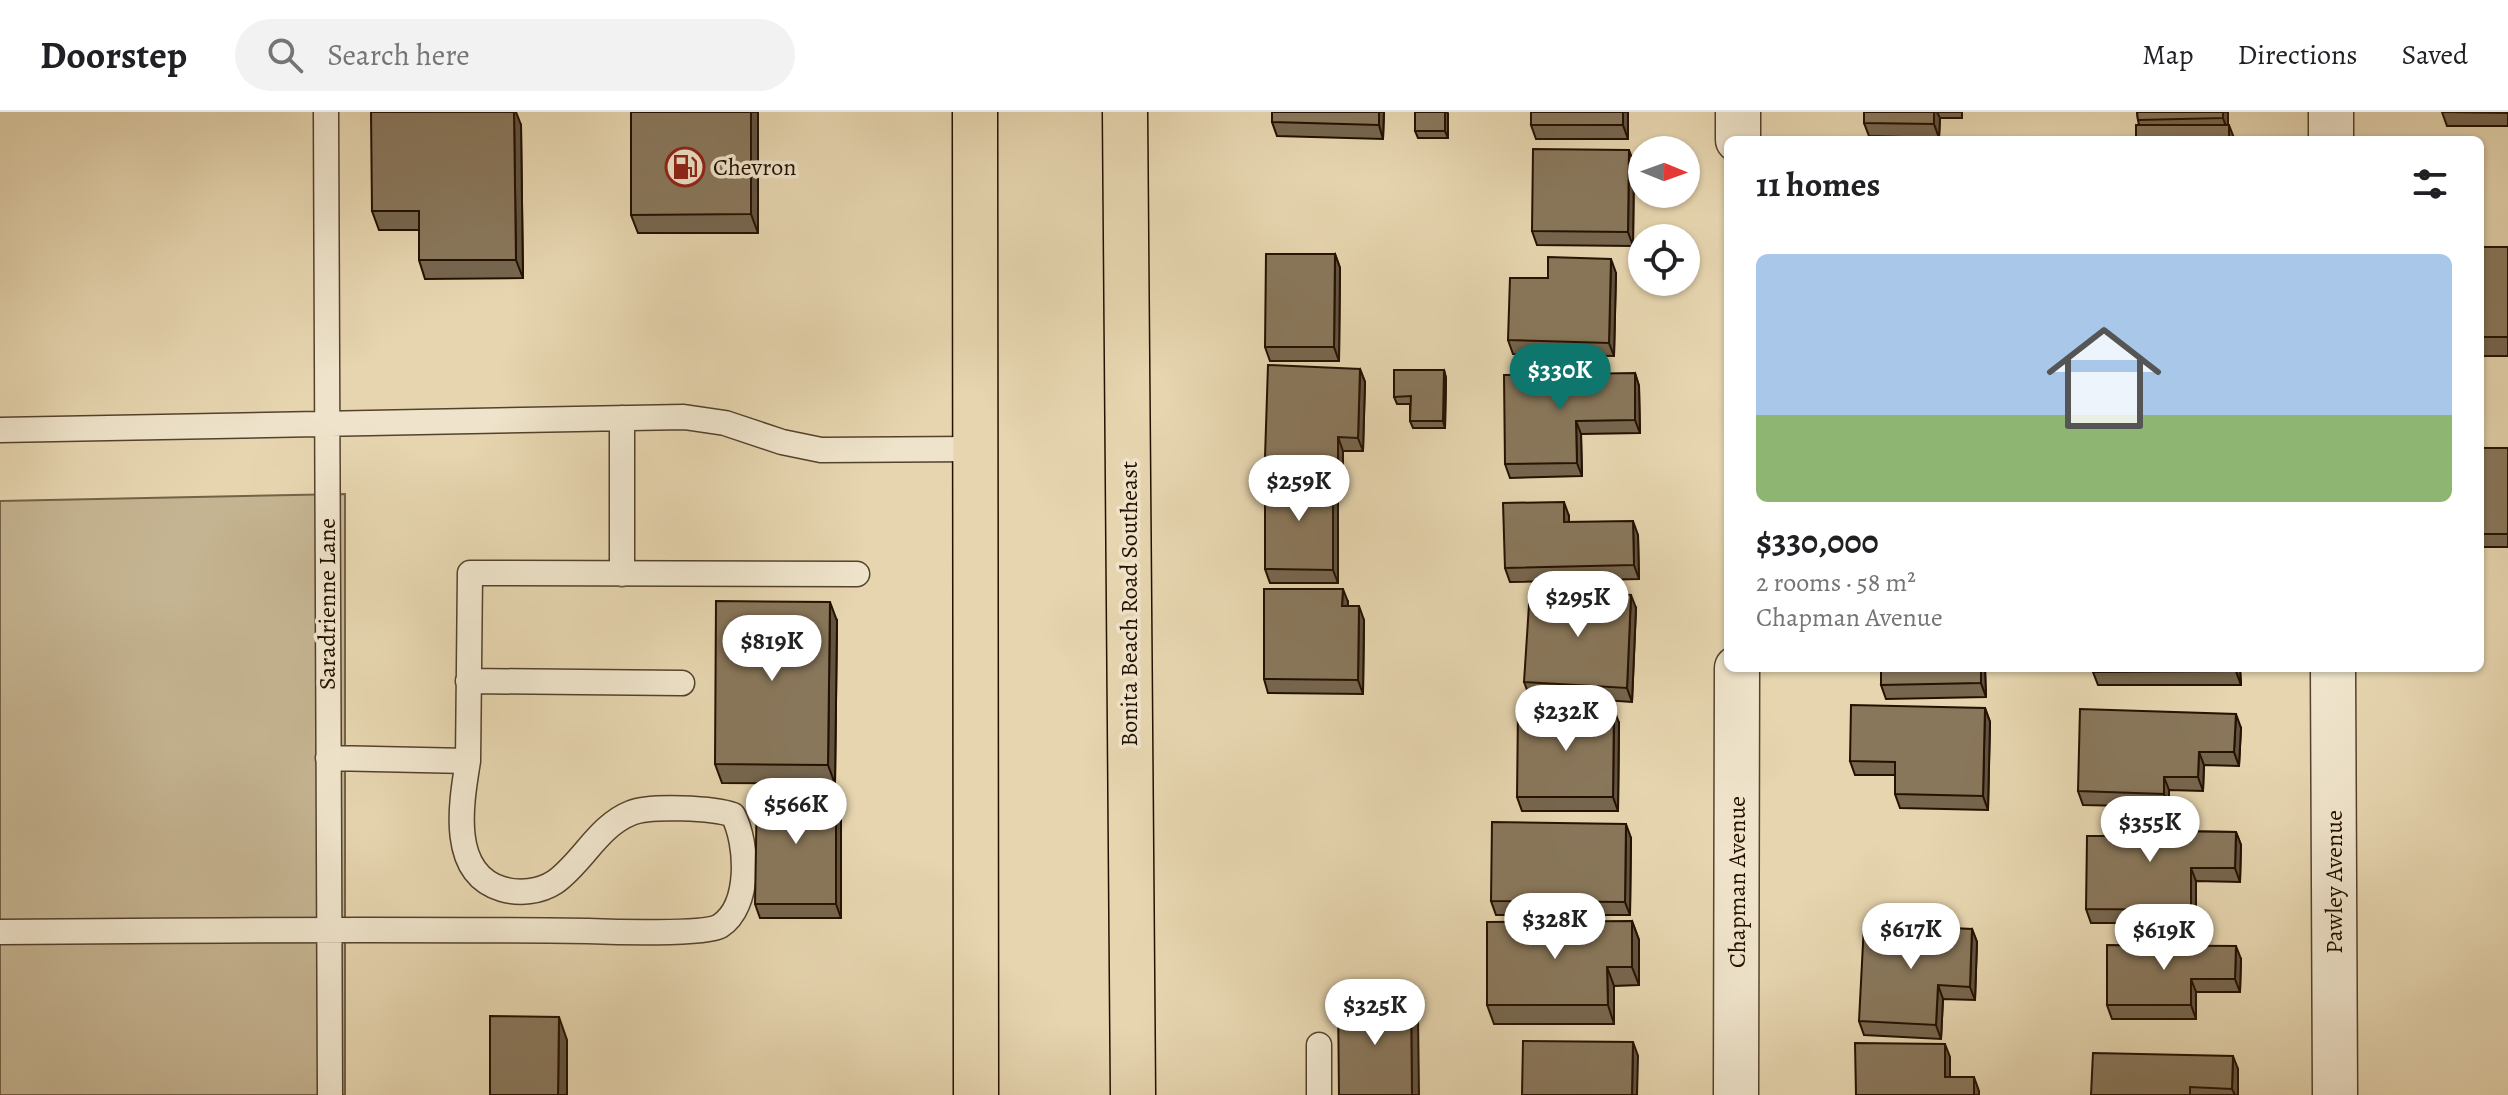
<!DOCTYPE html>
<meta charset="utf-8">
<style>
:root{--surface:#fff;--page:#f2f2f2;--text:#202124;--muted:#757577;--line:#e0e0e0;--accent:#0f766e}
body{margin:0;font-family:Alegreya,serif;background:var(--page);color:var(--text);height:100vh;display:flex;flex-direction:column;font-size:30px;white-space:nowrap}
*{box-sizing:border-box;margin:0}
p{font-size:26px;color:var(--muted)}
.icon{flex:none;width:44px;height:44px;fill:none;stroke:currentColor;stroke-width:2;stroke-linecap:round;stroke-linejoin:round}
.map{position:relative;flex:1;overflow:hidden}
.sheet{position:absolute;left:1724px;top:24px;width:760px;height:536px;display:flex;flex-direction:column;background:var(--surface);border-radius:12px;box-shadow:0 2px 6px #0004}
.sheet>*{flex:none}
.needle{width:52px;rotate:91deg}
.fabs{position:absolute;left:1628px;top:24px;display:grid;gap:16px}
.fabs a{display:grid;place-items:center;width:72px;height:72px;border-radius:50%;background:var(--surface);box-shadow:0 2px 6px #0004;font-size:40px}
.price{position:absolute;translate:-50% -68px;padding:0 18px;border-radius:28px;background:#fff;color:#222;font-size:26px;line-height:52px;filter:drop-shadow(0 2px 4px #0008)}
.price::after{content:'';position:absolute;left:50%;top:48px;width:24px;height:18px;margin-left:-12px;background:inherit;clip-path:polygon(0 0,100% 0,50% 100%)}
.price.on{background:var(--accent);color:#fff}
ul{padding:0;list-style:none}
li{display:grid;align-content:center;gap:16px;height:424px;padding:0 32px}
li span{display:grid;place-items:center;height:248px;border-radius:12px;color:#555}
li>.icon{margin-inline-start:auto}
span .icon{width:144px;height:144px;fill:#fffc;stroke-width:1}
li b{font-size:34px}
h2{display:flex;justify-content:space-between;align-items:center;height:96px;padding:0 32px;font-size:34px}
header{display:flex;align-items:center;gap:48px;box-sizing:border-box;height:112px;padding:0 40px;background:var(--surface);border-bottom:2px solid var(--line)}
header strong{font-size:38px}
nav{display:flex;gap:44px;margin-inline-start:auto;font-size:28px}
.search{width:560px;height:72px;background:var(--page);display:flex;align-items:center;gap:20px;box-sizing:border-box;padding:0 28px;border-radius:44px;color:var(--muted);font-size:30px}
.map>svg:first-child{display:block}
</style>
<header>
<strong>Doorstep</strong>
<div class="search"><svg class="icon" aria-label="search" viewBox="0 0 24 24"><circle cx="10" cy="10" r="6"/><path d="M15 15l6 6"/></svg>Search here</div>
<nav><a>Map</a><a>Directions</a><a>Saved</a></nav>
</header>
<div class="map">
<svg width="2508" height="983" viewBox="0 0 2508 983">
<rect width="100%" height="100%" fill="#e6d5af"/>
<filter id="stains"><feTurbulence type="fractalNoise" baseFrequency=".0025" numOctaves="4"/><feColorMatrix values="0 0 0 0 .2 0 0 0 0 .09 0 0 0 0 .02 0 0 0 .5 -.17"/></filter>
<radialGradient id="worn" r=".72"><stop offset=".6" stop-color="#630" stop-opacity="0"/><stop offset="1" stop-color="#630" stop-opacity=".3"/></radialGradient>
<path fill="#c5b491" stroke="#746248" stroke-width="2" d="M345,382v601h-345v-594z"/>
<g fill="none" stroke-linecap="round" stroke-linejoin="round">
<defs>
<path id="lane" d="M326,0l4,983
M0,318l684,-13 41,6 57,19 39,8 153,-1
M622,462v-156
M468,569l214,2
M328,646l140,3
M0,820c196,-2 392,-3 588,-1 23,1 117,4 132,-5 31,-20 28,-82 13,-111 -18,-7 -84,-10 -102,-2 -33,13 -48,49 -76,69 -15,10 -36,12 -53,7 -53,-16 -41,-85 -34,-128l2,-188 387,1
M1319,933v50"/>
<path id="street" d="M2331,0v28
M1738,28v-28
M2333,556l2,427
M1736,983l1,-427"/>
<path id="primary" d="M975,0l1,983
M1125,0l8,983"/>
</defs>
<use href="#lane" stroke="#54422c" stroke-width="27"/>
<use href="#street" stroke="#54422c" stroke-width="47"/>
<use href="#primary" stroke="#241100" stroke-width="47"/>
<use href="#lane" stroke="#efe4cb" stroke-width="24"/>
<use href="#street" stroke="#efe4cb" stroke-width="44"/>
<use href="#primary" stroke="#e6d5af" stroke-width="44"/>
</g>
<path fill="#76664e" stroke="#241100" stroke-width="2" d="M758,0v121h-120l-7,-18z
M1272,0h112l-1,27 -106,-3 -5,-14z
M1628,0v27h-92l-5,-14z
M1864,0h98v6h-22l-1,20 -70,-2 -5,-13z
M2137,0h91v13l6,15h-98l3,-15 -1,-5z
M2442,0h66v14h-61z
M1448,2v24h-30l-3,-7z
M521,13l2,153 -98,1 -6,-19v-30h-40l-7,-19z
M1634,51l-1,83 -96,-1 -5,-14z
M2480,135h28v109h-28z
M1335,142l5,14 -1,93h-69l-5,-14z
M1616,161l-2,83 -101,-2 -5,-14 40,-62z
M1360,257l5,13 -2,69h-20v23l-73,-3 -5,-14z
M1444,258l2,8 -1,50h-32l-3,-7v-17h-13l-3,-7z
M1635,261l4,13 1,47 -59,1 1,42 -72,2 -5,-14z
M2480,336h28v99h-25l-3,-8z
M1338,378v93h-68l-5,-14z
M1569,404v6l69,13 1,44 -129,3 -5,-14z
M1348,490v4l16,14 -1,74 -95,-1 -4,-14z
M1636,496l-4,94 -103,-7 -5,-13z
M837,509l-2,163 -113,-1 -7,-19z
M1985,556l1,29 -100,2 -5,-14z
M2240,556l1,17h-143l-5,-13z
M1985,596l5,14 -2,88 -88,-2 -5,-14v-19h-40l-5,-14z
M1619,611l-1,88h-96l-5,-14z
M2241,616l-2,38 -35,-1 -1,26 -34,-1v17l-86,-2 -5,-14z
M836,676l5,14v116h-81l-5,-14z
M2167,716v3l69,1 5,13 -1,37 -44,-1v42h-105l-5,-14 23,-73z
M1631,726l-1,77h-134l-5,-14z
M1632,809l7,19v45l-25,1v38h-120l-7,-19z
M1972,817l5,13 -2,58 -32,-1 -2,40 -77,-4 -5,-14z
M2241,847l-1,33h-44v27h-84l-5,-14z
M2238,957v26h-147z"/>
<path fill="#605340" stroke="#241100" stroke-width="2" d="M514,0h2l5,13 2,153 -7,-18z
M751,0h7v121l-7,-19z
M1379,0h5l-1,27 -4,-14z
M1445,0h2l1,2v24l-3,-7z
M1623,0h5v27l-5,-14z
M1934,0h3l3,6 -1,20 -5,-14z
M2223,0h5v20l-5,-14z
M2229,13l5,13v2h-5z
M1629,38l5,13 -1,83 -5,-14z
M1335,142l5,14 -1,93 -5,-14z
M1611,147l5,14 -2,83 -5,-13z
M1360,257l5,13 -2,69 -5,-13z
M1444,258l2,8 -1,50 -2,-7z
M1635,261l4,13 1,47 -5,-13z
M1576,309l5,13 1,42 -5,-13z
M1338,325l5,14v23l-5,-14z
M1333,364l5,14v93l-5,-13z
M1564,390l5,14v20l-5,-14z
M1633,409l5,14 1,44 -5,-14z
M1343,477l5,13 -1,17 -5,-13z
M1631,483l5,13 -4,94 -5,-14z
M830,490l7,19 -2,163 -7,-19z
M1359,494l5,14 -1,74 -5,-14z
M1981,556h4l1,29 -5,-14z
M2236,556h4l1,17 -5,-14z
M1985,596l5,14 -2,88 -5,-14z
M1614,597l5,14 -1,88 -5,-14z
M2236,602l5,14 -2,38 -5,-14z
M2199,640l5,13 -1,26 -5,-14z
M2164,665l5,13v17l-5,-13z
M836,676l5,14v116l-5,-14z
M2162,703l5,13v17l-5,-14z
M1626,712l5,14 -1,77 -5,-13z
M2236,720l5,13 -1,37 -5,-14z
M2191,756l5,13v42l-5,-13z
M1632,809l7,19v45l-7,-18z
M1972,817l5,13 -2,58 -5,-13z
M2236,834l5,13 -1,33 -5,-13z
M1607,855l7,19v38l-6,-19z
M2191,867l5,13v27l-5,-14z
M1938,873l5,14 -2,40 -5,-14z
M1411,886l7,19 1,78h-7z
M559,905l8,23v55h-9z
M1633,930l5,14 -1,39h-5z
M1945,932l5,13v34l-5,-14z
M2233,944l5,13v26h-3l-3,-6z
M1974,965l5,14v4h-5z"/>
<path fill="#89775b" stroke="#241100" stroke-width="2" d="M371,0h143l2,148h-97v-49h-47z
M631,0h120v102l-120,1z
M1272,0h107v13l-107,-3z
M1415,0h30v19h-30z
M1531,0h92v13h-92z
M1864,0h70v12l-70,-1z
M2137,0h86v6l-85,2z
M2442,0h66v1z
M2136,13h93v15h-93z
M1533,37l96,1 -1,82 -96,-1z
M2480,135h28v90h-28z
M1266,142h69l-1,93h-69z
M1548,145l63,2 -2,84 -101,-3 2,-62h38z
M1268,253l92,4 -2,69 -20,-1v23l-73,-3z
M1394,258h50l-1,51h-33l1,-25 -17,1z
M1635,261v47l-59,1 1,42 -72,1 -1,-89z
M2480,336h28v86h-28z
M1265,364h68v94l-68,-1z
M1564,390v20l69,-1 1,44 -129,3 -2,-65z
M1264,477h79l-1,17h17l-1,74 -94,-1z
M1530,477l101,6 -4,93 -103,-6z
M716,489l114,1 -2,163 -113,-1z
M1881,556h100v15l-100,2z
M2093,556h143v3l-143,1z
M1851,593l134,3 -2,88 -88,-2v-32l-45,-1z
M1518,597h96l-1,88h-96z
M2080,597l156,5 -2,38h-35l-1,25h-34v17l-86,-3z
M757,675l79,1v116h-81z
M2109,703h53v16l74,1 -1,36h-44v42l-105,-1 1,-73h22z
M1492,710l134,2 -1,78 -134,-1z
M1632,809v46h-25l1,38h-121v-83z
M1864,812l108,5 -2,58 -32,-2 -2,40 -77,-4z
M2107,833l129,1 -1,33h-44v26h-84z
M1411,886l1,97h-73l-1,-96z
M490,904l69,1 -1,78h-68z
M1523,929l110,1 -1,53h-110z
M1855,931l90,1v33h29v18h-118z
M2093,941l140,3 -1,33 -42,-2v8h-99z"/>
<defs>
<symbol id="fuel-ring" viewBox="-11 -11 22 22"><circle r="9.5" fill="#efe4cb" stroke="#8f2418" stroke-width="1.5"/><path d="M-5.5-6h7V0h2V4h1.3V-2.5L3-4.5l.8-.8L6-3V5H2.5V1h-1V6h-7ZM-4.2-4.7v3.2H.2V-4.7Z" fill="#8f2418"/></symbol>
</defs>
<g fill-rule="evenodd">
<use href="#fuel-ring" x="663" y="33" width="44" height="44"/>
</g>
<g text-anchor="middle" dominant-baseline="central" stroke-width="7" stroke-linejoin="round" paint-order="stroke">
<g font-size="24" fill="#241100" stroke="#efe4cb" text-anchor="start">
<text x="713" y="55">Chevron</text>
</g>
<g font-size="24" fill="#241100" stroke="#efe4cb">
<text transform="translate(327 492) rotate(-90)">Saradrienne Lane</text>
<text transform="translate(1129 492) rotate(-90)">Bonita Beach Road Southeast</text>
<text transform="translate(1737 770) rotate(-90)">Chapman Avenue</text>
<text transform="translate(2334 770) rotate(-90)">Pawley Avenue</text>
</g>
</g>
<rect width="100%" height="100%" filter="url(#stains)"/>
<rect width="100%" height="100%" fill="url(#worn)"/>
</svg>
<div class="fabs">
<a><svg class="needle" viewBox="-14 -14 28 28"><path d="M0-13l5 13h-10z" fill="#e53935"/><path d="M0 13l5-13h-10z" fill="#757577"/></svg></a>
<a><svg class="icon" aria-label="locate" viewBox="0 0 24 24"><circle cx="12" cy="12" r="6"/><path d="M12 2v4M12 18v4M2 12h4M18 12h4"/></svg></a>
</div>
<b class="price on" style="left:1560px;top:300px">$330K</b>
<b class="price" style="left:1299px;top:411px">$259K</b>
<b class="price" style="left:1578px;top:527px">$295K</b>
<b class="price" style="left:772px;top:571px">$819K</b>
<b class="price" style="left:1566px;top:641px">$232K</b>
<b class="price" style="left:796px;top:734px">$566K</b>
<b class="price" style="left:2150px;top:752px">$355K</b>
<b class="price" style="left:1555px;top:849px">$328K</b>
<b class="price" style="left:1911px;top:859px">$617K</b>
<b class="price" style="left:2164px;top:860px">$619K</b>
<b class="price" style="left:1375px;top:935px">$325K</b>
<section class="sheet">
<h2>11 homes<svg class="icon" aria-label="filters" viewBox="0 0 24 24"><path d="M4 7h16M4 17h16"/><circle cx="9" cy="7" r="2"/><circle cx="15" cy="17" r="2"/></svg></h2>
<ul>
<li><span style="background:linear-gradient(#a9c7e8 65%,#8fb573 0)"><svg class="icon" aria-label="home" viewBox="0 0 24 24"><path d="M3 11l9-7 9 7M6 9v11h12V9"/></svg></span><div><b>$330,000</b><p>2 rooms · 58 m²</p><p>Chapman Avenue</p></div></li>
</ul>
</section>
</div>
